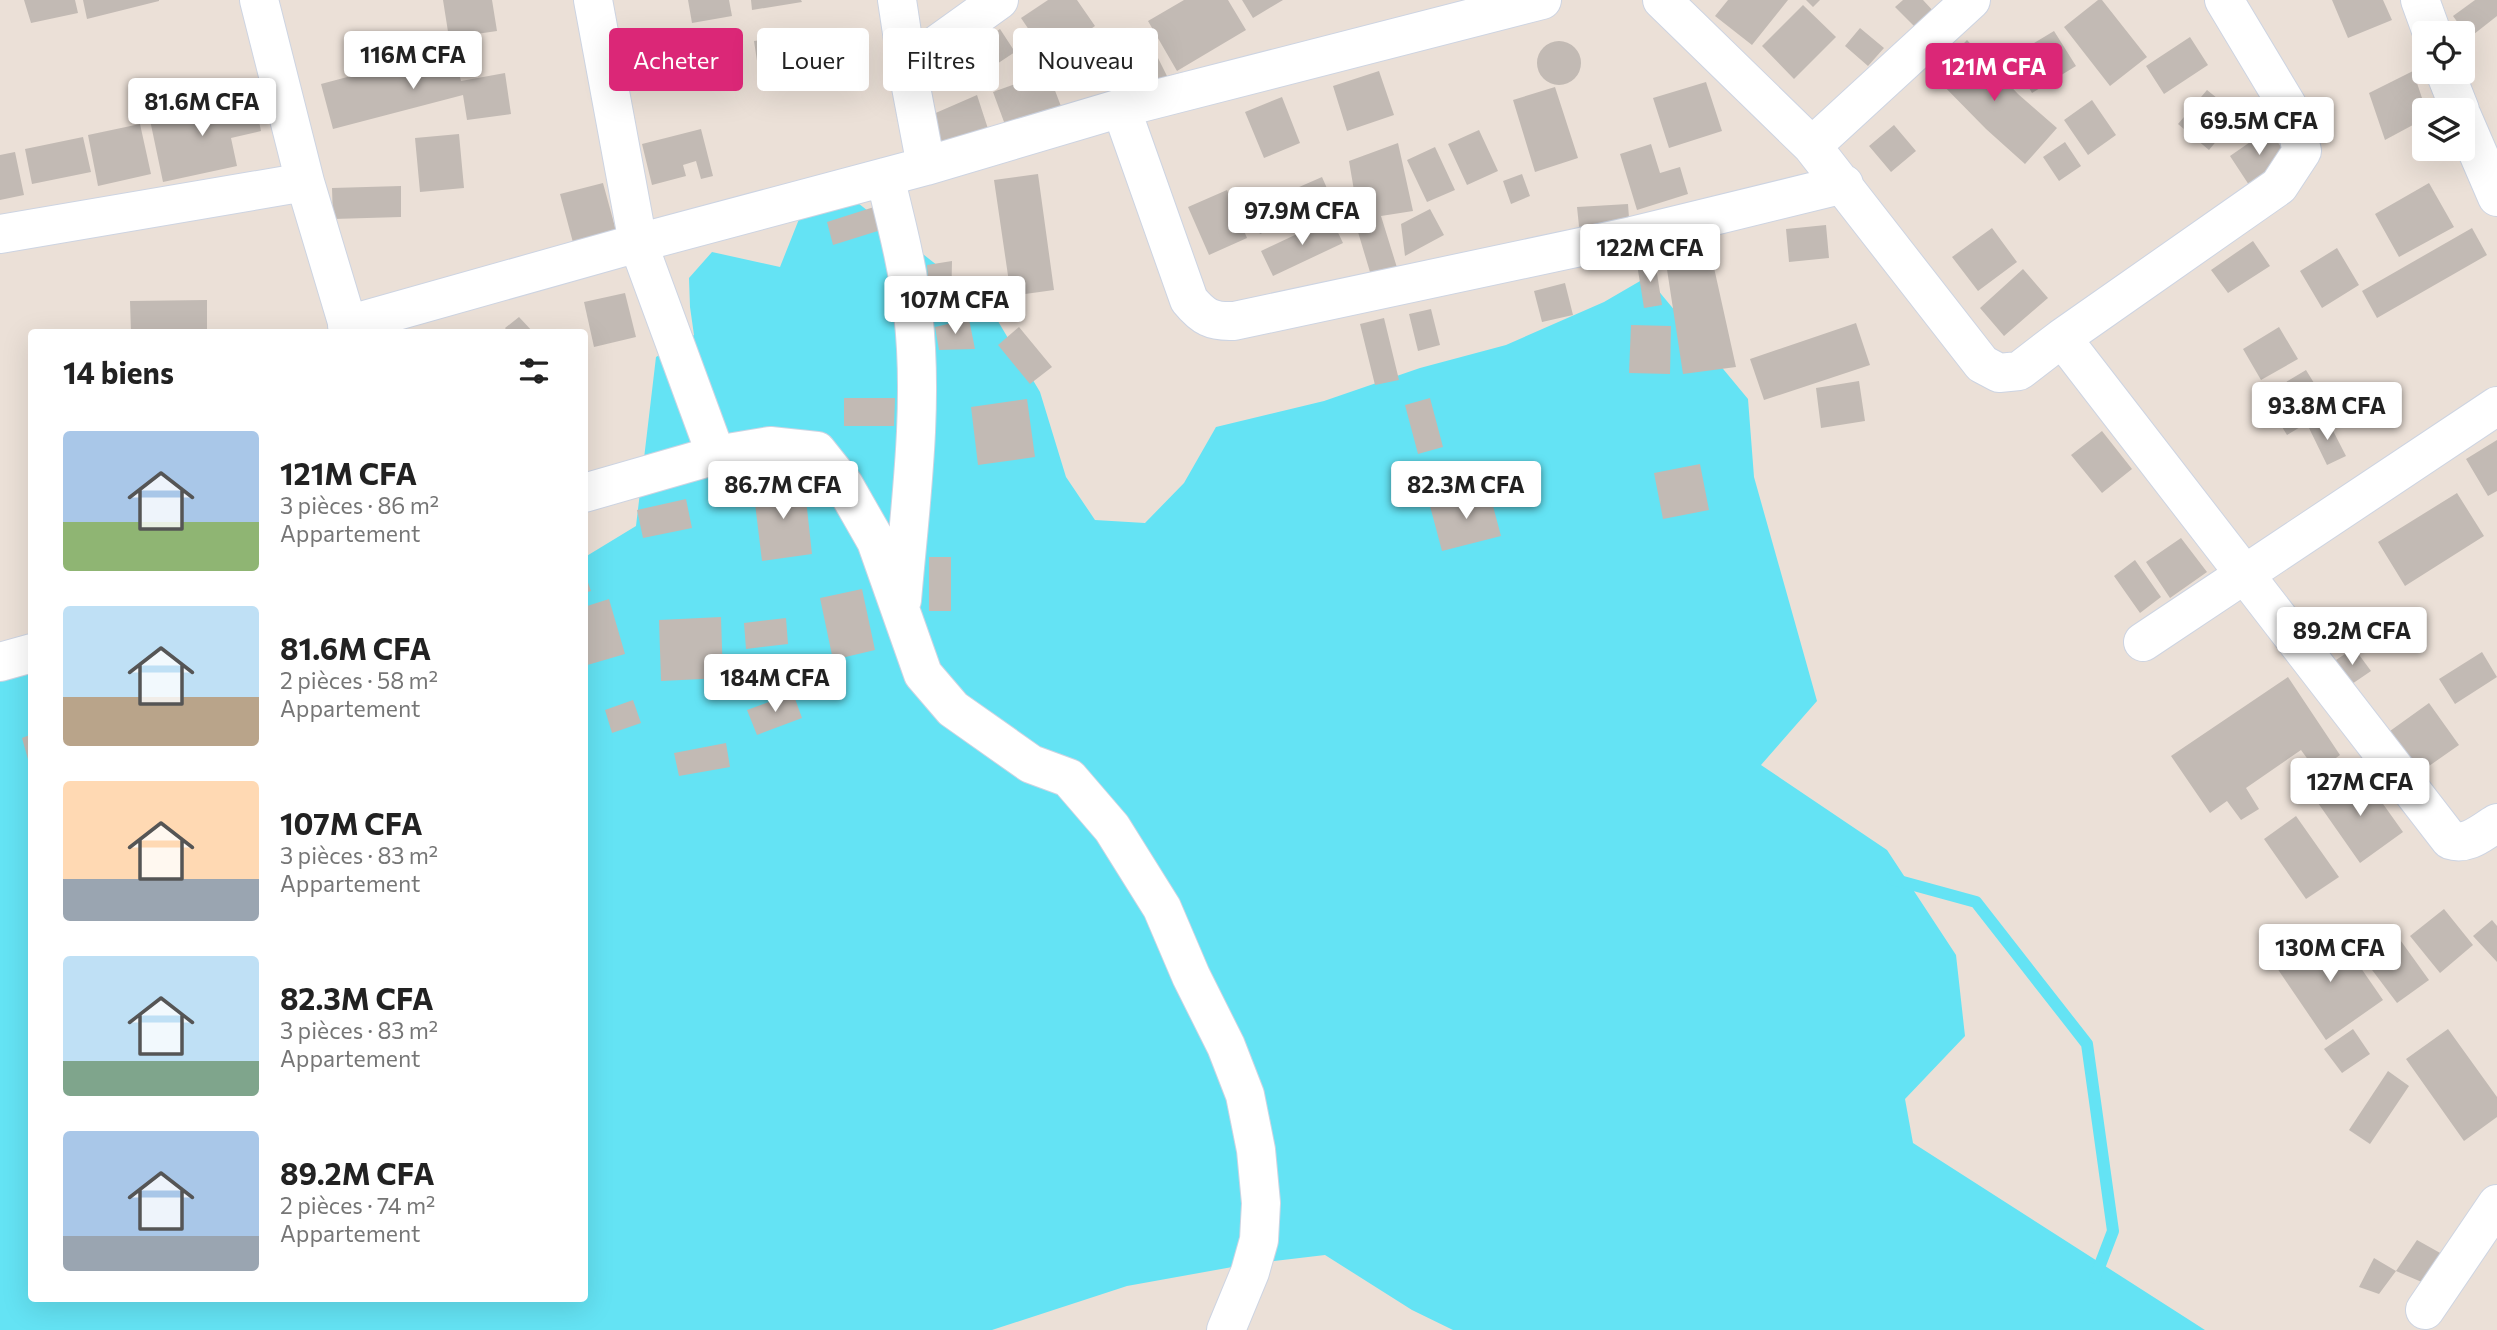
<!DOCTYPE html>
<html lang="fr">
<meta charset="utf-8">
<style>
:root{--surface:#fff;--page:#f6f6f6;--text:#222;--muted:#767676;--accent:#db2777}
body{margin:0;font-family:Commissioner,sans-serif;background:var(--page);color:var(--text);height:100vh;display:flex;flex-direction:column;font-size:26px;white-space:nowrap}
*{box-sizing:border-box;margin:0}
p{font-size:23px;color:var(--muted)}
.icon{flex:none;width:38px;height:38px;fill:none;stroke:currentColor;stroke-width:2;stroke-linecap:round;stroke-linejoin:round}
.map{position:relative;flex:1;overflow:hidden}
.sheet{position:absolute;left:28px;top:329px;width:560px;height:973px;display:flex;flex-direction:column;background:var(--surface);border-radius:7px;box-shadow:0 7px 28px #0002}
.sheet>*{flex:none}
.banner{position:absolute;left:609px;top:28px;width:665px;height:63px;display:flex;gap:14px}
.fabs{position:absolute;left:2412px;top:21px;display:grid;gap:14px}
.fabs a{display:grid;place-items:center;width:63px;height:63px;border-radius:7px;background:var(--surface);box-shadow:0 7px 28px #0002;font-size:35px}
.price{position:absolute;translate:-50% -60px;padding:0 16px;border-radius:7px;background:#fff;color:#222;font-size:23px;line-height:46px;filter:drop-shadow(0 2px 4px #0008)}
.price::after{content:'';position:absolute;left:50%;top:42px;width:21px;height:16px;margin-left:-10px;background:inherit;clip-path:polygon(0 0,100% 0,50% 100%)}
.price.selected{background:var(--accent);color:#fff}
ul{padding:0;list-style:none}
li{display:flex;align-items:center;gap:21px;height:175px;padding:0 35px}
li span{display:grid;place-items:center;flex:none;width:196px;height:140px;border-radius:7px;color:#555}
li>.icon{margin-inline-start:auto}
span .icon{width:84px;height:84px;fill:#fffc;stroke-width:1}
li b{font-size:30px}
h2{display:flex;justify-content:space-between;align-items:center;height:84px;padding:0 35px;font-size:30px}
.tag{padding:0 24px;border-radius:7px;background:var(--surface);box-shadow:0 7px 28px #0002;font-size:24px;line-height:63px}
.tag.selected{background:var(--accent);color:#fff}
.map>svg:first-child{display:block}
</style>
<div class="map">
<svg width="2497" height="1330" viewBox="0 0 2497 1330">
<rect width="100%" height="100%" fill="#ebe0d7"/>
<path fill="#64e3f4" d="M849,196l140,110 51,86 26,85 29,43 50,3 39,-40 32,-56 108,-26 96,-33 86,-23 98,-43 43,-25 101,122 6,78 63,224 -56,64 126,85 69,105 9,81 -60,63 8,44 292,187h-752l-41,-20 -87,-55 -76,9 -122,22 -135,44h-992v-660l31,-18 1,646h552l1,-741 51,-31 20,-169 38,-22 -4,-28 -1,-29 23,-26 68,15 27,-68z"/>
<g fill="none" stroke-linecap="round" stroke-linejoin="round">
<path stroke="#64e3f4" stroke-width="12" d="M1892,879l84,23 111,142 26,187 -18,47"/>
</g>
<path fill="#c2bab4" d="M24,0h51l3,13 -47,10z
M83,0h76v1l-72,18z
M443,0h49l5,31 -48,7z
M688,0h41l3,16 -40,7z
M751,0h50l1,2 -50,8z
M1048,0h29l18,26 -47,32 -27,-40z
M1184,0h44l18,30 -69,41 -29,-50z
M1242,0h41l-30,18z
M1728,0h60l-36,45 -37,-29z
M1806,0h14l-7,7z
M1903,0h20l12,13 -17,17 -23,-23z
M2098,0h4l45,57 -37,29 -46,-59z
M2332,0h51l9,20 -44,18z
M2475,0h22v16l-28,22 -16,-22z
M1803,5l33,32 -42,42 -32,-33z
M1860,28l24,20 -16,18 -23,-20z
M1000,29l15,23 -44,29 -15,-23z
M2054,31l22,35 -44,27 -21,-36z
M797,35l7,46 -43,6 -7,-46z
M1147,36l21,42 -45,22 -20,-43z
M2190,37l18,28 -44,29 -18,-28z
M1967,40l51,54 39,34 -32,36 -39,-35 -53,-54z
M1537 63a22 22 0 1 1 44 0a22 22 0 1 1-44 0Z
M453,49l8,32 44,-8 6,41 -44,6 -4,-25 -130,34 -12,-45z
M1379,71l15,44 -47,16 -14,-45z
M2413,71l13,39h-2v9l-39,21 -16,-47z
M1048,72l14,37 -55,21 -14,-38z
M1706,82l16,49 -53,17 -16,-50z
M1555,87l23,71 -43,14 -22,-72z
M2207,90l31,25 -29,35 -31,-26z
M977,95l14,43 -47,17 -13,-40z
M254,97l7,34 -30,7 6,28 -74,16 -13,-62z
M1282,97l18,46 -36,15 -19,-46z
M2092,100l24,35 -28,20 -24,-35z
M140,124l11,50 -53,12 -10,-51z
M1894,125l22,26 -25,21 -22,-26z
M701,129l12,47 -12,3 -5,-18 -13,4 3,11 -34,9 -10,-41z
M2269,129l20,30 -40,26 -19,-29z
M1479,130l19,41 -31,14 -19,-41z
M459,134l5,54 -44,4 -5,-54z
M83,137l8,35 -59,12 -7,-35z
M2065,142l16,24 -22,15 -16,-24z
M1398,143l15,68 -32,5 18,58 -26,8 -18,-60 4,-2 -10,-59z
M1651,144l9,29 20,-6 8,27 -51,16 -17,-56z
M1435,147l20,43 -28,12 -20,-42z
M15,152l9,43 -24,5v-45z
M1038,174l16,116 -43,6 -17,-116z
M1522,174l8,22 -19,8 -8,-23z
M1322,177l11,25 -73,32 -11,-25z
M603,183l15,55 -43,12 -15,-56z
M2429,183l25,44 -55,30 -24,-43z
M401,186v31l-68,2 -1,-31z
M1227,190l20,48 -38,17 -21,-48z
M1628,204l2,28 -50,4 -3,-29z
M874,207l7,23 -48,15 -6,-23z
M1430,209l14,26 -39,21 -4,-32z
M1331,218l12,25 -70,33 -12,-25z
M1826,225l3,33 -40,4 -3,-33z
M1992,228l25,34 -39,29 -26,-34z
M2472,228l15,27 -110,63 -15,-27z
M2253,241l17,25 -42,27 -17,-23z
M1709,245l27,122 -53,7 -17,-111z
M2337,248l22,37 -37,23 -22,-37z
M952,261l-1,50 -21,3 -3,-49z
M1655,261l7,44 -18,3 -7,-44z
M2023,269l25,29 -44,38 -24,-28z
M1565,283l8,32 -31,7 -8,-31z
M625,293l11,44 -42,10 -10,-45z
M207,300v32h-76l-1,-31z
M1431,309l9,36 -22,6 -9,-37z
M519,317l14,15h-25l-3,-4z
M1384,318l15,62 -24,5 -15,-61z
M969,319l6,30 -36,1 -4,-23z
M1856,323l14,42 -106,35 -14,-41z
M1631,325l40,1 -1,48 -41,-1z
M1019,327l33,40 -22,17 -32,-39z
M2279,327l19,32 -37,21 -18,-31z
M2306,370l24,39 -43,26 -24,-39z
M1859,381l6,40 -44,7 -5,-40z
M844,398h51l-1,28h-50z
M1430,398l13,49 -25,7 -13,-49z
M1027,399l8,58 -57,8 -7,-58z
M2327,419l19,37 -19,9 -18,-37z
M2102,431l30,38 -30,24 -31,-38z
M2497,440v51l-9,5 -22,-37z
M1700,464l9,46 -46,9 -9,-46z
M804,481l8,73 -50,7 -9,-74z
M1489,491l12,45 -59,15 -12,-45z
M2457,493l27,43 -79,50 -27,-44z
M686,499l6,29 -49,10 -6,-28z
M2181,538l26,34 -37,26 -24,-36z
M929,557h22v54h-22z
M2135,560l26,37 -21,16 -26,-37z
M584,571l7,20 -7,2z
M862,589l13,61 -42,10 -13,-62z
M609,599l16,55 -41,12v-59z
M721,617l2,61 -62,3 -2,-61z
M786,618l2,26 -42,5 -2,-26z
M2354,648l17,23 -22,15 -16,-24z
M2482,652l15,25 -42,27 -16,-25z
M2288,677l52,78 -23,17 -16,-22 -55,38 13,21 -18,11 -14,-19 -17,12 -39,-57z
M793,693l9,25 -45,17 -10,-25z
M633,700l8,23 -29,10 -7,-23z
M2429,703l30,42 -40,28 -29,-42z
M32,734v28l-3,1 -7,-25z
M726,743l4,24 -51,9 -5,-23z
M2361,773l42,59 -43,31 -42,-60z
M2296,816l43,61 -33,22 -42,-60z
M2444,909l29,36 -33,28 -30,-37z
M2492,920l5,6v36l-24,-26z
M2334,929l49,71 -57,40 -49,-72z
M2393,930l36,50 -32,23 -37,-49z
M2353,1029l17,25 -28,19 -18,-24z
M2448,1029l49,68v20l-33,24 -58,-82z
M2388,1071l21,15 -39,58 -21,-14z
M2417,1240l25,14 -18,29 -28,-12 -17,23 -20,-7 15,-29 22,13z"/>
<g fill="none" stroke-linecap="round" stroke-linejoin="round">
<defs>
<path id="minor" d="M259,0l46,182 45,150
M897,0l10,66 92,-66
M1662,0l150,146 170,218 17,9 20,-2 43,-33 388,502c18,6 32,-8 47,-17
M2420,0l12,33
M2445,72l15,38
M1121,108l68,192c14,17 23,22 45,21l398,-85 212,-52
M2462,116l35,81
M1812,146l159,-146
M926,166l195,-58 421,-108
M885,177c11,45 23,90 28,136 11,93 -3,194 -11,287
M0,234l305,-52
M347,325l291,-82 288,-77 -19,-100
M2062,338l217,-152 23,-35 -9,-36 -69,-115
M716,455l54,-9 47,5 27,34 32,56 47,133 30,35 78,55 38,14 43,50 50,80 29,68 35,70 19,49 11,55 5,53 -2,37 -9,32 -24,58
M584,493l132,-38 -78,-212 -45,-243
M2143,642l354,-236
M0,662l32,-9
M2425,1310l72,-106"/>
</defs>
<use href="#minor" stroke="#cdd4e2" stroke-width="40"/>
<use href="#minor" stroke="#fff" stroke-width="38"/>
</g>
</svg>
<div class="fabs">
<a><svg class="icon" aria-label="locate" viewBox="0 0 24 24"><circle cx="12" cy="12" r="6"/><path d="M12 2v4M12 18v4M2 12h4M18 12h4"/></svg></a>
<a><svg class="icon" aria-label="layers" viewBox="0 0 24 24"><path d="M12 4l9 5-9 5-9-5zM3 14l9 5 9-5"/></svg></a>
</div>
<b class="price" style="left:413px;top:91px">116M CFA</b>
<b class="price selected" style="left:1994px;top:103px">121M CFA</b>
<b class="price" style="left:202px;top:138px">81.6M CFA</b>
<b class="price" style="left:2259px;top:157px">69.5M CFA</b>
<b class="price" style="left:1302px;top:247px">97.9M CFA</b>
<b class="price" style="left:1650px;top:284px">122M CFA</b>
<b class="price" style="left:955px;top:336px">107M CFA</b>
<b class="price" style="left:2327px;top:442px">93.8M CFA</b>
<b class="price" style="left:783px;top:521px">86.7M CFA</b>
<b class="price" style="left:1466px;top:521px">82.3M CFA</b>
<b class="price" style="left:2352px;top:667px">89.2M CFA</b>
<b class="price" style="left:775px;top:714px">184M CFA</b>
<b class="price" style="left:2360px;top:818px">127M CFA</b>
<b class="price" style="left:2330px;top:984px">130M CFA</b>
<div class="banner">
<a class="tag selected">Acheter</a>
<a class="tag">Louer</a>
<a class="tag">Filtres</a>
<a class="tag">Nouveau</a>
</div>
<section class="sheet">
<h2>14 biens<svg class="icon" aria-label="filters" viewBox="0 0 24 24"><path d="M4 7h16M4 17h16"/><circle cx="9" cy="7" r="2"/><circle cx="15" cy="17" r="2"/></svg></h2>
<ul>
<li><span style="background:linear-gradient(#a9c7e8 65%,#8fb573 0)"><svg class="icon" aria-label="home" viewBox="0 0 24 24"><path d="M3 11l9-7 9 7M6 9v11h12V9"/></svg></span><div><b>121M CFA</b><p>3 pièces · 86 m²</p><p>Appartement</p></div></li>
<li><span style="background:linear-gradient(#bfe0f5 65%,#b9a48a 0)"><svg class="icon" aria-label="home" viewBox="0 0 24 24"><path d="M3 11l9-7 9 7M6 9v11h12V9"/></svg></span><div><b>81.6M CFA</b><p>2 pièces · 58 m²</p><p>Appartement</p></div></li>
<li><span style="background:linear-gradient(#ffd9b3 70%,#9aa5b1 0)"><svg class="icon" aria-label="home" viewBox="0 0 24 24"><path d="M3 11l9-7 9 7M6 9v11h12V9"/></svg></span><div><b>107M CFA</b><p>3 pièces · 83 m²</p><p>Appartement</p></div></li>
<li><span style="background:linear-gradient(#bfe0f5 75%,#7fa58c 0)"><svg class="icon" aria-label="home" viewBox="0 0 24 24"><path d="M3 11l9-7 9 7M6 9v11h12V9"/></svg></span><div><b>82.3M CFA</b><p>3 pièces · 83 m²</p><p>Appartement</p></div></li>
<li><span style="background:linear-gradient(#a9c7e8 75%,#9aa5b1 0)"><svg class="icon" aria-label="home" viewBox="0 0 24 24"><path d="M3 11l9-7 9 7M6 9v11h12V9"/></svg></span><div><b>89.2M CFA</b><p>2 pièces · 74 m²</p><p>Appartement</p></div></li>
</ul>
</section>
</div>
